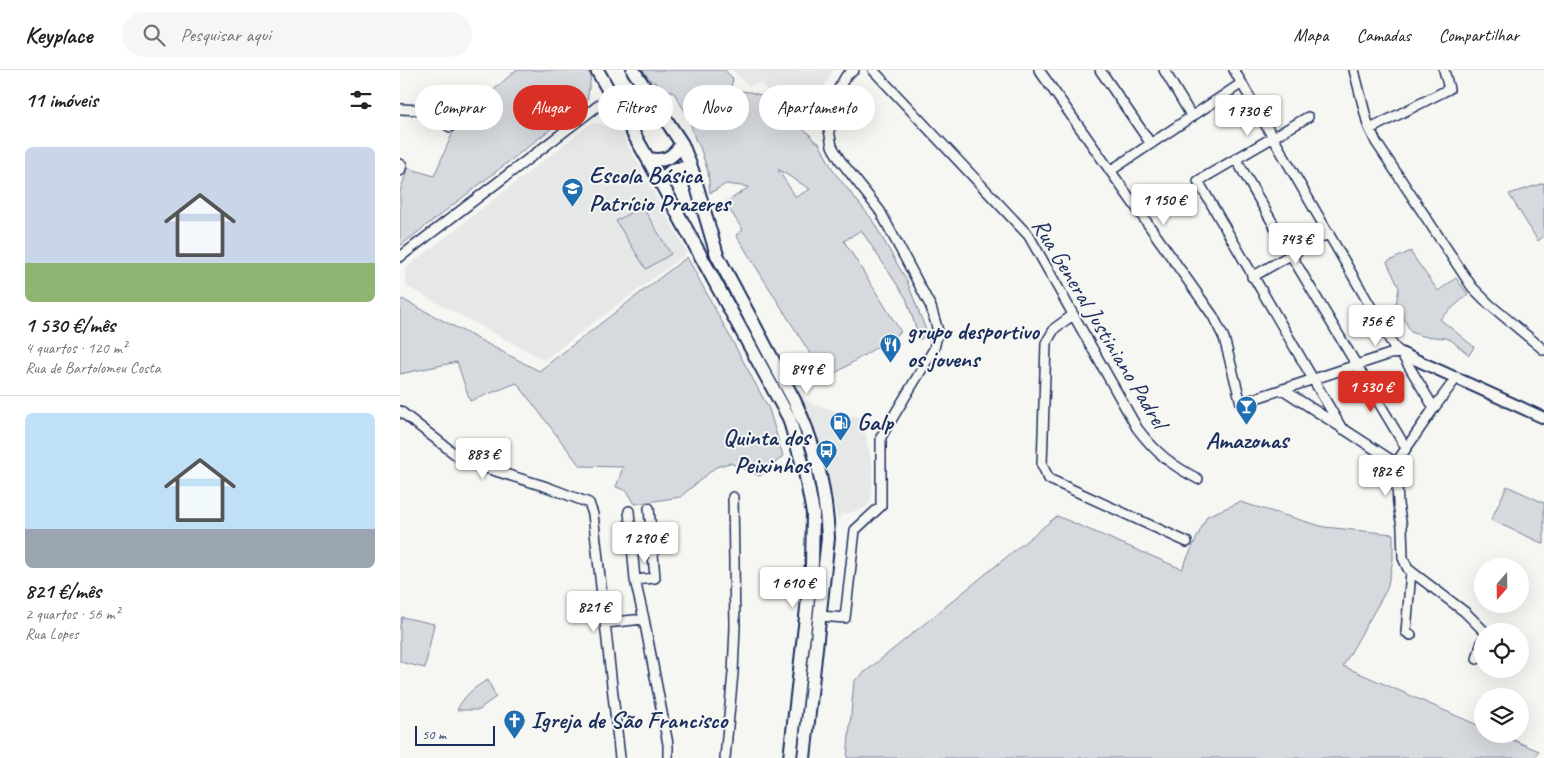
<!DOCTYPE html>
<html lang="pt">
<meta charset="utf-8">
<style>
:root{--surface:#fff;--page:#f6f6f6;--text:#222;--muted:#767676;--line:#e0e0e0;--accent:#d93025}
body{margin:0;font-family:Caveat,sans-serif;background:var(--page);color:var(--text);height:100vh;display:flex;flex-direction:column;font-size:19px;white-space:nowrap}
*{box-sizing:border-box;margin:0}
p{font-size:16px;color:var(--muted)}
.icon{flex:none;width:28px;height:28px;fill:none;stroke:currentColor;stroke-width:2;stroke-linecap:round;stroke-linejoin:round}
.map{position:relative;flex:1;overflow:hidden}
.side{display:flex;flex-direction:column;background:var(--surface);width:400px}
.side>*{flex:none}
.banner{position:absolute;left:15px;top:15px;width:475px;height:45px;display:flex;gap:10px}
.needle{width:32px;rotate:200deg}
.tools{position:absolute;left:1074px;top:488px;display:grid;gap:10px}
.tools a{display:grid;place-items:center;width:55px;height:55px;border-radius:50%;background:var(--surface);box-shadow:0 5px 20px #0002;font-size:25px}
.scale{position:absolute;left:15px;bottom:12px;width:80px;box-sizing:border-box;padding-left:5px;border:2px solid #1b2f5e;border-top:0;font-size:14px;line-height:18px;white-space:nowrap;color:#1b2f5e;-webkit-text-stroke:4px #f6f6f2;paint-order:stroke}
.price{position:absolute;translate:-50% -42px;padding:0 11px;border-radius:5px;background:#fff;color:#222;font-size:16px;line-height:32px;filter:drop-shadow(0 1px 2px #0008)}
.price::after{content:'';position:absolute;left:50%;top:30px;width:15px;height:11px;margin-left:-8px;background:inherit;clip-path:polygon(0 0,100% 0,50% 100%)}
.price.current{background:var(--accent);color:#fff}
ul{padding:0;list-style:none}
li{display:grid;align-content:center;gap:10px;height:265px;padding:0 25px}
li+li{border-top:1px solid var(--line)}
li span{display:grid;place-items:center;height:155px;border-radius:8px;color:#555}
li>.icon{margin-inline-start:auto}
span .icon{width:90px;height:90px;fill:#fffc;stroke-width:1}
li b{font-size:21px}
h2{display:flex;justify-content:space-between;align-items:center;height:60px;padding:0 25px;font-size:21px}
.chip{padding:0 18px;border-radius:22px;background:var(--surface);box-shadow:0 5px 20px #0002;font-size:18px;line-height:45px}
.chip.current{background:var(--accent);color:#fff}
header{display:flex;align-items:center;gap:30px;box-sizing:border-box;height:70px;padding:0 25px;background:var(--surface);border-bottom:1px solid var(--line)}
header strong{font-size:24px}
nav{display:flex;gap:28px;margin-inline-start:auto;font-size:18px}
.search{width:350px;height:45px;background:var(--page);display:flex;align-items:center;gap:12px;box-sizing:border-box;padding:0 18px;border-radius:28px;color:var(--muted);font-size:19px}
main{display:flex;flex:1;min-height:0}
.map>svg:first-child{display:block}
</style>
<header>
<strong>Keyplace</strong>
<div class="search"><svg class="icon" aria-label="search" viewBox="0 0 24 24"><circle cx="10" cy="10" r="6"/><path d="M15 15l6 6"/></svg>Pesquisar aqui</div>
<nav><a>Mapa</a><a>Camadas</a><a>Compartilhar</a></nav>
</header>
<main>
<section class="side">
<h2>11 imóveis<svg class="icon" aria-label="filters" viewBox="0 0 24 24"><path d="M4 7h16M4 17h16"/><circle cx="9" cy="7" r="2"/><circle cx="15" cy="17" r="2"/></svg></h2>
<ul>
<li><span style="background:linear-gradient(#c9d6e8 75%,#8fb573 0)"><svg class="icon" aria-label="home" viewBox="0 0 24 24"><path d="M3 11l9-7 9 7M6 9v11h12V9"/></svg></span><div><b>1 530 €/mês</b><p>4 quartos · 120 m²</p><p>Rua de Bartolomeu Costa</p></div></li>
<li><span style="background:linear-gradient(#bfe0f5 75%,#9aa5b1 0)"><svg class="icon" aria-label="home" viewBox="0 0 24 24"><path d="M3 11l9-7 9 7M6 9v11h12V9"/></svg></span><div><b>821 €/mês</b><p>2 quartos · 56 m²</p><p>Rua Lopes</p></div></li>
</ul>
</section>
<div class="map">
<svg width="1144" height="688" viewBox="0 0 1144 688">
<rect width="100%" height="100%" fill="#f6f6f2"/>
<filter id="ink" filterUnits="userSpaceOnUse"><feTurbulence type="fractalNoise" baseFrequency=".02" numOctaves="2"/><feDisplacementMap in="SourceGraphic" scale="10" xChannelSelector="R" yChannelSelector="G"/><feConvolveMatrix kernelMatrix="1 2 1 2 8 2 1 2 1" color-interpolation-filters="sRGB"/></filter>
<g filter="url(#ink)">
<path fill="#e6e7e7" d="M332,0h102l-15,24 -3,23 -4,10 -21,-12 -31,-32 -11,3z
M192,53l26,4 69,126 -143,107 -138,-74 -1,-17z
M376,287l10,8 17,31 5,5 7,4 43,12 5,5 10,48 -2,30 -4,7 -21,7h-4l-4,7 -5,-21h-3z"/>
<path fill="#d6d9dd" stroke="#78849e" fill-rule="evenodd" d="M116,0h71l4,6 -4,25 -187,145v-55l8,-23 26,8 23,-53z
M243,0h82l8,9 -3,11 20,2 14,4 31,29 14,8 4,7 6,3 15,29 37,46 36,63 20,52 -7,7 -14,-42 -45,-68 -17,11 57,91 -75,47 -90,-144 7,-5 -18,-27 24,-16 -23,-3 -16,9 -2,-21 -8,-25 -5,-8 -6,-21 -15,-25 -24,-13zM378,100h1l31,19 -14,8z
M1144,113v53l-6,5 -29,-47z
M242,136l29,48 -25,15 -30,-48z
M1011,181v2l27,38 18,-13 12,16 -28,25 34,28 -5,8 -18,-15 -5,-2 -24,-2 -11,-4 -15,-28 3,-16 -12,-26z
M287,187l82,152 14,47 -23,20 -30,-13 -14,4 -36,30 -45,7 -8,-13 -11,-4 7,-20 -43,-1 -63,-83 -47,18 -13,-39 -57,12v-72l2,-3 137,72z
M1107,416l37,17v41l-53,-24z
M840,432l84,25 69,7v26l-6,29 -44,77 139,61v7h17l40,17 -4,7h-688l7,-77 203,-165 125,53 25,-53z
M2,547l32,7 -9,44 -25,-6v-37z
M88,610l8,17 -13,9 -3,4h-23c7,-14 17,-23 31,-30z"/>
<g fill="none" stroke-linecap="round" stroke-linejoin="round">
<defs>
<path id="minor" d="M473,0l156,166 108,192c18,24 34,37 61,51
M639,0l174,246 11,22 17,65 149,-49 11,-1
M700,0l51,74
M764,0l28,47
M834,0l160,277 7,6 33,55
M954,0l14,55 8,17 96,145 17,17 55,46
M0,39l23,1 27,17
M908,47l-110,64 144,248
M970,59l79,-40 -5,-19
M836,89l55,96 115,193
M0,94l2,1 -2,6
M710,101l132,-88
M0,187l212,-162
M852,207l77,-44
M673,245l-18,13 -9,15 -4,122 7,14 138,63
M1057,307l-23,31 -38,55 2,41 4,23 1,31 5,11 57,43 19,19
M882,319l114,74
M0,341l60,47 13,6 74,23 42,16 4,11 27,244
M229,441l6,69 9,39
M235,510l20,-2 -6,-70
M420,546l25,2 10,-88 26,-24v-69l53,-88 4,-18 -7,-24 -51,-96 -40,-51 -8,-14 -3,-16 1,-16 3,-15 6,-11 7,-12 8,-6
M205,553l39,-4 24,125v14
M1011,565l-5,-3 5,-61
M1077,589l5,-18
M325,688l8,-85 2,-46 -2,-130"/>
<path id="tertiary" d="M1001,283l143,65"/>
<path id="secondary" d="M197,0l51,89 141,259 16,54 8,41 -1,51 -22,194
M233,0l49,74 10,26 25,85 77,145c21,44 32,89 34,138l-24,220
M248,89c17,3 24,-1 34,-15
M261,113c9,-14 14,-17 31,-13"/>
</defs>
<use href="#minor" stroke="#1b2f5e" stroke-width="12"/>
<use href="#tertiary" stroke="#1b2f5e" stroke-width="14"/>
<use href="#secondary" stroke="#1b2f5e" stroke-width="16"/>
<use href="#minor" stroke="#f6f6f2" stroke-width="9"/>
<use href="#tertiary" stroke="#f6f6f2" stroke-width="10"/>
<use href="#secondary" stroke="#f6f6f2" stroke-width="12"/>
</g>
</g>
<defs>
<symbol id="school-pin" viewBox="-11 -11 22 30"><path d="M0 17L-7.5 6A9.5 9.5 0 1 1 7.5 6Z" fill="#1f6fb2" stroke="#f6f6f2"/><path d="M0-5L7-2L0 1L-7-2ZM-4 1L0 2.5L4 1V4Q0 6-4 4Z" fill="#fff"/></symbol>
<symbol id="restaurant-pin" viewBox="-11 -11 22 30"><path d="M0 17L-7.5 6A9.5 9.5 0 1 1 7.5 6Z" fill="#1f6fb2" stroke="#f6f6f2"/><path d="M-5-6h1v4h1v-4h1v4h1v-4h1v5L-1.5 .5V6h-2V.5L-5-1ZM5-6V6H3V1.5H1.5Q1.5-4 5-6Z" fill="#fff"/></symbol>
<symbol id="bar-pin" viewBox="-11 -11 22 30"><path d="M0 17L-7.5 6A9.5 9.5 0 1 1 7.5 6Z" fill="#1f6fb2" stroke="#f6f6f2"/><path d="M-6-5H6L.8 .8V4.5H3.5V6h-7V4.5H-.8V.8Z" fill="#fff"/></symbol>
<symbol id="fuel-pin" viewBox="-11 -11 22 30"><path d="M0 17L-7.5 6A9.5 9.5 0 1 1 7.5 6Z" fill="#1f6fb2" stroke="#f6f6f2"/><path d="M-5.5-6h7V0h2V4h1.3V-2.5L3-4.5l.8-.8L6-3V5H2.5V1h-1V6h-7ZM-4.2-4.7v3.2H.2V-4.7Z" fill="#fff"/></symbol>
<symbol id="bus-pin" viewBox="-11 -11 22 30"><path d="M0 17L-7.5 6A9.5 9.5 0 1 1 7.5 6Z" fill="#1f6fb2" stroke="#f6f6f2"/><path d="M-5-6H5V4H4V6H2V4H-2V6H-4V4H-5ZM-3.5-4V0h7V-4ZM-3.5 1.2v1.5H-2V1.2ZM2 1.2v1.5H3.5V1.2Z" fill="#fff"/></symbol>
<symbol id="church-pin" viewBox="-11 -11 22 30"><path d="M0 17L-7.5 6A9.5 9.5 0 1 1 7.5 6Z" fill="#1f6fb2" stroke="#f6f6f2"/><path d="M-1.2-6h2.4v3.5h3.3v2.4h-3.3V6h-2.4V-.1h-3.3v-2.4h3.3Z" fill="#fff"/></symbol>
</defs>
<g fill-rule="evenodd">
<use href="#school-pin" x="160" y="106" width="25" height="34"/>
<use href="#restaurant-pin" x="478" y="262" width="25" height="34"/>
<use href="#bar-pin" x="834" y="324" width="25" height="34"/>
<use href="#fuel-pin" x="428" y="340" width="25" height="34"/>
<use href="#bus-pin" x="414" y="368" width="25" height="34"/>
<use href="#church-pin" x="102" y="638" width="25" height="34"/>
</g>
<g text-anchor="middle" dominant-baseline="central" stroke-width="4" stroke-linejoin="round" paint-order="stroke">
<g font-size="24" font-weight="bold" fill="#1b2f5e" stroke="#f6f6f2" text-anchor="start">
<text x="189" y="105">Escola Básica<tspan x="189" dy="28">Patrício Prazeres</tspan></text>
<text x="507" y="261">grupo desportivo<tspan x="507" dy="28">os jovens</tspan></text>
<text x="457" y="352">Galp</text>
<text x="410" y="367" text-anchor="end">Quinta dos<tspan x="410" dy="28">Peixinhos</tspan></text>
<text x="847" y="370" text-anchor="middle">Amazonas</text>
<text x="131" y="650">Igreja de São Francisco</text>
</g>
<g font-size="24" fill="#1b2f5e" stroke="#f6f6f2">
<text transform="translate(700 253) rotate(59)">Rua General Justiniano Padrel</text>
</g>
</g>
</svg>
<div class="tools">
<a><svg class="needle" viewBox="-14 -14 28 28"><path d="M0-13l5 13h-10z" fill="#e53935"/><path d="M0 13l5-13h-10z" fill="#767676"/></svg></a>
<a><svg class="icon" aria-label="locate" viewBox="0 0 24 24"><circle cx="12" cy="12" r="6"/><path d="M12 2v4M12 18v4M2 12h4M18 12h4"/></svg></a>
<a><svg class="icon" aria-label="layers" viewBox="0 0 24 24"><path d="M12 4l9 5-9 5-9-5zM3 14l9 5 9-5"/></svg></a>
</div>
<div class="scale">50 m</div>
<b class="price" style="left:848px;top:67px">1 730 €</b>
<b class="price" style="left:764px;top:156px">1 150 €</b>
<b class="price" style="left:896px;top:195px">743 €</b>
<b class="price" style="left:976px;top:277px">756 €</b>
<b class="price" style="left:407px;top:325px">849 €</b>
<b class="price current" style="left:971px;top:343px">1 530 €</b>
<b class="price" style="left:83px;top:410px">883 €</b>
<b class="price" style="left:986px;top:427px">982 €</b>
<b class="price" style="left:245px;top:494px">1 290 €</b>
<b class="price" style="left:393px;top:539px">1 610 €</b>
<b class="price" style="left:194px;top:563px">821 €</b>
<div class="banner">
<a class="chip">Comprar</a>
<a class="chip current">Alugar</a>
<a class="chip">Filtros</a>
<a class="chip">Novo</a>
<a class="chip">Apartamento</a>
</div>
</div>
</main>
